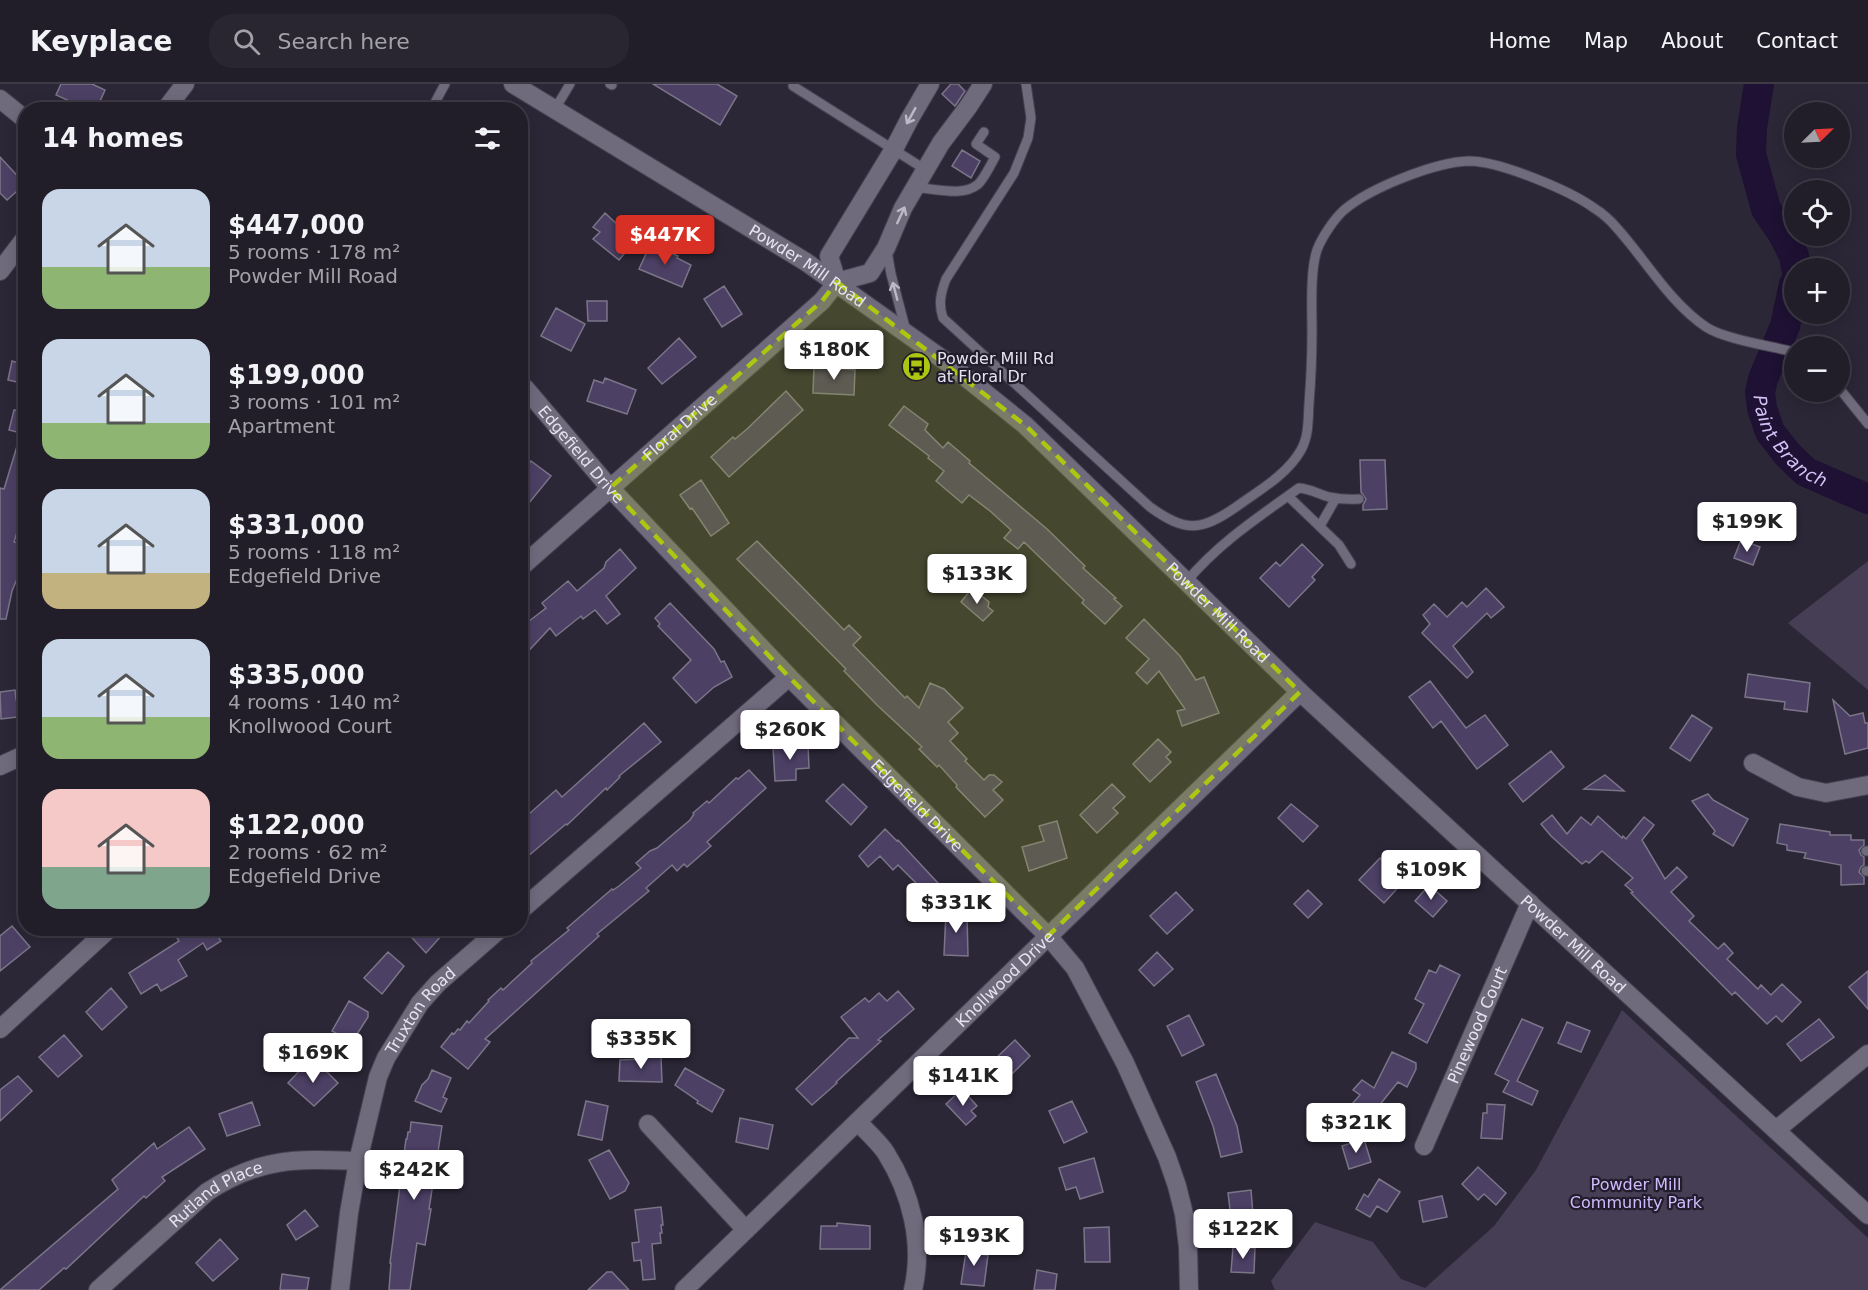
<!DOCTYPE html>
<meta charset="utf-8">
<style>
:root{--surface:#211d29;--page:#292631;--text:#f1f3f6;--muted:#a2a2a8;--line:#3e3b46;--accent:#d93025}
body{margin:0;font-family:"DejaVu Sans",sans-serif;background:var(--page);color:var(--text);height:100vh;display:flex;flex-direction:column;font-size:22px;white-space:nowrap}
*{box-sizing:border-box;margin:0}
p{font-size:20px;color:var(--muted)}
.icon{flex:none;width:33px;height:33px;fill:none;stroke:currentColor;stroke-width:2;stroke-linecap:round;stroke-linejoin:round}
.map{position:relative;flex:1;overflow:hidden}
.side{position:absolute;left:18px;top:18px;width:510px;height:834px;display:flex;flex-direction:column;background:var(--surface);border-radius:24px;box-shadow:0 3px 15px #0003,0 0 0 2px var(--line)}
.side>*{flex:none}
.needle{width:39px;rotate:66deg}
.tools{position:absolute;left:1784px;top:18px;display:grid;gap:12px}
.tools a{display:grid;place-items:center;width:66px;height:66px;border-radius:50%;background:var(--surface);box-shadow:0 3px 15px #0003,0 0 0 2px var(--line);font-size:30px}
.price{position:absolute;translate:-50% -51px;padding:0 14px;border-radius:6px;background:#fff;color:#222;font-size:20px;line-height:39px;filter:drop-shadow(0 2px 3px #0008)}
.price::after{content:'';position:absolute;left:50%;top:36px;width:18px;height:14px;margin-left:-9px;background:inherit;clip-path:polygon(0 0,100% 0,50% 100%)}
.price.on{background:var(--accent);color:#fff}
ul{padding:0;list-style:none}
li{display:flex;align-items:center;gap:18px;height:150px;padding:0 24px}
li span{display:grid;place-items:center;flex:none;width:168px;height:120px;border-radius:18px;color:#555}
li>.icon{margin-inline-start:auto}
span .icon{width:72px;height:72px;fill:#fffc;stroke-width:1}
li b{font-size:26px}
h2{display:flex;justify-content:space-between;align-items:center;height:72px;padding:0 24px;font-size:26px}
header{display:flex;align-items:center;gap:36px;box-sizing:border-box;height:84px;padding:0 30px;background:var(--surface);border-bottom:2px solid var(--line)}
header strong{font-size:28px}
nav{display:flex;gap:33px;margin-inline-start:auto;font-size:21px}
.search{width:420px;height:54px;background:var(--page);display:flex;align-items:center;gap:15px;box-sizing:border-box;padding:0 21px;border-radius:24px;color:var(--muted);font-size:22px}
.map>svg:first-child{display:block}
</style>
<header>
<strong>Keyplace</strong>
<div class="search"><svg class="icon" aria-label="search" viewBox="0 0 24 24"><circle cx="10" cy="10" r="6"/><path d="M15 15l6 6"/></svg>Search here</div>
<nav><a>Home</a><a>Map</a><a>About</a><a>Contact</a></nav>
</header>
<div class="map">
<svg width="1868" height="1206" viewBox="0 0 1868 1206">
<rect width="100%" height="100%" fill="#2c2737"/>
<path fill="#453e54" d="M1868,477v129l-80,-67z
M1622,926l246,228v52h-593l-4,-9 44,-59 58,20 28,37 24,9 69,-62 42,-56z"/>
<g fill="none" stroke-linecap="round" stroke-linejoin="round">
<g stroke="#1e1133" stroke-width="30">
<path d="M1759,0l-7,44 -1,26 15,55 17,25 11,22 2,12"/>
<path id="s1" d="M1794,200l-9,42 -22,53 -3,13 2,16 8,24 18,23 18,17 62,27"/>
</g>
</g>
<path fill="#4c4065" stroke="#7b7588" stroke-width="1.5" d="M61,0h31l13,6 -9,20h-7l-33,-15z
M653,0h64l20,12 -17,29z
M951,0h7l7,7 -10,15 -13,-12z
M962,66l18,11 -9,17 -19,-12z
M0,73l25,27 -18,16 -7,-7z
M605,129l30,28 -16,19 -26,-21 7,-7 -7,-5z
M650,161l28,11 -1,2 14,7 -9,22 -43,-18z
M724,202l18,28 -20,13 -18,-28z
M587,217h20v20h-19z
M556,224l29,16 -14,27 -30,-15z
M679,254l17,19 -34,27 -14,-16z
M12,277l14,4v19l-18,-4z
M814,282l41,4 -1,25 -41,-2z
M605,294l31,12 -9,24 -40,-13 7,-21 9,3z
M786,307l17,19 -74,67 -18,-20 22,-20 2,2 12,-10z
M904,322l24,18 -3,6 18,18 5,-6 22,19 -1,2 78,66 38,37 -2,2 33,30 -2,1 8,7 -17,18 -23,-21 2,-3 -60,-58 -6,7 -14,-11 7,-8 -21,-19 -21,-16 -7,8 -26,-22 8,-10 -16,-13 1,-2 -40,-31z
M14,326l12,2v91l-12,39 12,3v28l-2,7 -7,-1 -5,12 -6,28h-6v-131l4,1 17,-56 -12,-3z
M1360,376h25l2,49 -24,1v-5l3,-6 -5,-7z
M531,377l20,15 -31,38v-40z
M701,396l28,43 -18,13 -19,-28 -2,1 -10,-14z
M1741,456l19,7 -7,18 -19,-7z
M757,457l87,89 5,-5 12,12 -8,8 52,53 2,-2 12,12 11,-25 14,6 19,19 -15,14 10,11 -8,8 17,18 -2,2 19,19 5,-5h5l8,7 -9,8 10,10 -18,17 -29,-30 1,-2 -18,-20 -2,2 -18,-18 3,-2 -45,-42 -33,-34 2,-2 -109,-110z
M1302,460l21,21 -11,12 3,3 -26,27 -29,-29 16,-16 4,4z
M620,465l16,19 -30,28 14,18 -13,10 -12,-14 -12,9 -2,-3 -25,20 -6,-8 -30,32v-32l26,-20 -4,-5 26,-22 9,10 27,-23 2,-6z
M972,504l17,14 -1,5 5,4 -10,10 -22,-19z
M1486,504l18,19 -13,11 -4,-5 -34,33 20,26 -6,6 -45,-45 8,-9 -7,-9 11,-11 13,13 15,-15 5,5z
M670,519l44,46 7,13 3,-1 8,16 -18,10 -18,16 -23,-25 18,-18 -33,-34 2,-2 -5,-6z
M1144,535l36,37 16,24 8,-3 15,36 -37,13 -5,-15 8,-2 -26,-38 -12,13 -11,-11 13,-14 -23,-21z
M1748,590l62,9 -3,29 -23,-3 1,-7 -40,-5z
M1430,597l36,47 19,-13 23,30 -31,24 -36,-48 -8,7 -24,-31z
M15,606l1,10 8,-1 2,17 -25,3 -1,-27z
M1833,616l17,16 13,-3 2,10h3v25l-23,6z
M1692,631l20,13 -22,33 -20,-13z
M644,639l17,19 -42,34 1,1 -13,13 -1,-2 -39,37 -1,-1 -46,39v-41l36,-32 6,7z
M1158,655l13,13 -5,5 5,5 -21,20 -17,-18z
M789,660h19l1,24 -13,1v11l-21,1 -2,-34h17z
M1551,667l13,16 -41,35 -14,-18z
M749,686l17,18 -59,54 4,4 -24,21 -3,-3 -7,7 -5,-6 -26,23 3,3 -52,43 2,2 -114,103 5,3 -22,27 -27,-22 11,-14 2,1 4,-5 2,1 7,-9 2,2 20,-22 -1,-1 13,-12 2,2 29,-27 -1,-2 38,-31 -2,-2 45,-39 1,1 6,-4 22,-18 -5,-5 14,-12 7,-3 33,-28 4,-6 -1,-1 14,-12 2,2 27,-25 2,1z
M1605,691l19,16 -40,-2z
M843,700l24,23 -16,18 -25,-24z
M1112,700l13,13 -12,11 5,5 -21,20 -17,-18z
M1708,710l5,6 35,19 -15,27 -20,-12 2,-3 -23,-30z
M1291,720l27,22 -15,16 -25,-24z
M1552,731l15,19 14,-17 10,8 7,-9 24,22 1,-2 3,3 18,-22 10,8 -12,15 23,39 12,-12 10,10 -16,15 23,24 -5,5 29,28 6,-6 9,10 -6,6 31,30 3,-4 10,10 11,-11 19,18 -19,20 -6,-6 -9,8 -32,-32 -3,3 -101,-102 2,-1 -8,-7 8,-7 -31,-27 -13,12 -3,-2 -4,3 -31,-28 -10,-12z
M1057,737l10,37 -38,13 -7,-24 22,-6 -5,-15z
M1780,740l50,8v3h21v5h13v5l-5,5 2,5 3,2v8l-3,2 -2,5 5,5v7l-23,1v-20l-37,-7 2,-5 -19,-3v-5l-10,-2z
M885,745l12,12 1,-1 52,56 -18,18 -23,-24 7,-7 -18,-18 -5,5 -13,-14 -12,11 -9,-11z
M1380,774l25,22 -21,23 -25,-23z
M1429,801l18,16 -14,16 -18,-16z
M1308,806l14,14 -14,14 -14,-14z
M1176,808l17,18 -26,24 -17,-18z
M946,828l21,1 1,43 -24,-1z
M12,842l18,21 -30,24v-35z
M171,844h53l-8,6 5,7 -14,9 -4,-7 -25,17 9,16 -26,15 -4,-7 -16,10 -12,-21 50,-32z
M403,844h32l7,7 -16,18z
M388,868l16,14 -22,28 -18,-16z
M1157,868l16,17 -19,17 -15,-16z
M1440,881l20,10 -33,68 -18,-10 15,-29 -9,-5 14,-29 7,3z
M1868,887v38l-19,-22z
M111,904l16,19 -25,23 -16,-18z
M898,907l16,18 -36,31 3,1 -45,41 1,1 -25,22 -16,-16 53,-51h9l-17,-21 24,-19 4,4 10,-9 8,8z
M349,917l19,11v5l-16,25 -20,-11z
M1189,931l15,30 -22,11 -15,-30z
M1522,935l21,9 -26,53 21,10 -6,14 -29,-13 6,-11 -14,-7z
M1819,935l15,18 -33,24 -14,-17z
M1567,938l23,9 -9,21 -23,-9z
M64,951l18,21 -24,21 -19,-20z
M1015,956l15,16 -20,20 -15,-17z
M1392,968l24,11v6l-9,18 -9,-5 -28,35 -17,-14 7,-8 -7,-5 9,-10 12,8z
M642,973h19l1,25 -43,-1 1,-21 22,-1z
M305,981l9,8 7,-7 17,17 -24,23 -26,-23z
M685,984l39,22 -12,22 -15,-9 1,-2 -23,-16z
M432,986l19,8 -8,19 4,2 -6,13 -26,-11 7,-16 6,-6z
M1216,990l21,52 5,26 -21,5 -8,-31 -17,-44z
M18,992l14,15 -32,30v-31z
M962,1005l15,17 -6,5 5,5 -10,9 -20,-21z
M586,1017l22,5 -6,34 -24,-5z
M1072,1017l15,31 -23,11 -15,-32z
M252,1018l8,23 -33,11 -8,-22z
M1487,1020l18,1 -3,34 -21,-1 2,-25h4z
M740,1034l33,7 -5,24 -32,-7z
M411,1038l31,4 -13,83h2l-6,36 -8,-2 -7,47h-21l2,-27h-1l16,-124h1l1,-7h2z
M189,1043l16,22 -43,28 3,4 -19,17 -2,-2 -78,73 -2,-1 -25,22h-39l118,-101 -6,-9 42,-37 3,6z
M1364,1055l7,23 -22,7 -7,-23z
M609,1066l20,33 -4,8 -15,8 -21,-39z
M1094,1074l9,34 -23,7 -4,-12 -10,3 -7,-22z
M1478,1083l28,26 -10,12 -12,-11 -6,6 -16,-16z
M1379,1095l21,13 -13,20 -10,-6 -7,11 -14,-8 8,-15 4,3z
M1251,1106l2,25 -22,3 -3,-25z
M1442,1112l5,21 -24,5 -4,-21z
M661,1123l2,18h-2l1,8h-2l1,10 -9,1 3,35 -12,1 -2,-20 -7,1 -2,-18 7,-1 -4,-32z
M305,1126l13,16 -22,14 -9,-15z
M837,1139l33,3v23h-50l1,-23h16z
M1109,1143l1,35h-25l-1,-34z
M220,1155l18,20 -25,22 -17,-18z
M967,1161l12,2v7l9,1 -4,31 -23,-2z
M1233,1163l22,1 -1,25 -23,-1z
M1037,1186l20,4 -2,16h-21z
M607,1188h5l17,18h-41z
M282,1190l27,4 -2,12h-27z"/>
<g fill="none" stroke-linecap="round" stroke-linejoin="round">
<defs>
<path id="lane" d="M610,0l2,1
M1026,0l5,34 -3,20 -14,35 -68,106c-5,13 -8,25 -3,39l207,189c35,25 50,25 86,0 22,-16 51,-32 65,-57 8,-14 7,-31 8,-46 2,-25 3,-49 3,-73 0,-23 -2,-60 5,-81 5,-13 17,-31 27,-40 26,-22 91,-48 125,-49 30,0 100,29 125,47 8,5 16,12 22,19 29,32 54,76 90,100 18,12 65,19 88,25
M793,2l133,84
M555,25l15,-25
M431,26l14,-26
M916,104c18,0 46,9 61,-3 6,-4 14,-21 18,-28l-19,-13 8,-12
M887,167l4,23 15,57
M1839,304l29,36
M1288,412l51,49 12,19
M1320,442l16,-28
M1186,498c33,-39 71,-64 113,-94 12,1 19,6 30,9 10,2 19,3 30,2
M1866,767h2
M1866,787h2"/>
<g id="street">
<path d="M0,15l26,21"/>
<path d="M165,26l20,-26"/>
<path d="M0,187l26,-34"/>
<path d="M837,198l-8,-26 65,-107 15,-29 21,-36"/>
<path id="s2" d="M525,304l85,100 179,189 259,259 27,32 50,95 42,94 10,29 7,28 4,33 1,43"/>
<path id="s3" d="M520,484l302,-267 15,-19 33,-9 16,-25 17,-40 38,-65 27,-36 15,-23"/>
<path d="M1753,679l45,24 28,6 42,-8"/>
<path d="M0,682l26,-12"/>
<path d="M520,827l269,-234"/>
<path d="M0,945l110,-101"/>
<path d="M858,1038c9,10 21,20 28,31 25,40 38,90 27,137"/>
<path d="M648,1040l98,106"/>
<path d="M1776,1046l92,-76"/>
<path id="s4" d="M1424,1062l106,-243"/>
<path id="s5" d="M98,1206l109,-98c53,-35 90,-33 151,-31"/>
<path id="s6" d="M340,1206l9,-77 9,-52 20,-84 8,-19 34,-55 18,-20 63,-55"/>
<path id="s7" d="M684,1206l616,-598"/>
</g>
<g id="secondary">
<path id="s8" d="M513,0l293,178 142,101 77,62 275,267 568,523"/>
</g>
</defs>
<use href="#lane" stroke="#464250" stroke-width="11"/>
<use href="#street" stroke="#464250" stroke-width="20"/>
<use href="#secondary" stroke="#464250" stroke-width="20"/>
<use href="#lane" stroke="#706a7d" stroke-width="9"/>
<use href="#street" stroke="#706a7d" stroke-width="18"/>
<use href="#secondary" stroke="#706a7d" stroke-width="18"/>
</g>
<defs><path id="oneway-shaft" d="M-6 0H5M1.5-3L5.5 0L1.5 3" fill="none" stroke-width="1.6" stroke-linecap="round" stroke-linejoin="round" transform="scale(1.5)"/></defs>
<g stroke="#bdb9c6">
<use href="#oneway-shaft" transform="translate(911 32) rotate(119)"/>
<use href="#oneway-shaft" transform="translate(901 131) rotate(-65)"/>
<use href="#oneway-shaft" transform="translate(895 207) rotate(-105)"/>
</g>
<path fill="#acc611" fill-opacity="0.2" stroke="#acc611" stroke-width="4.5" stroke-dasharray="12 8" stroke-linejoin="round" d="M837,198l188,143 275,267 -252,244 -259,-259 -179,-189 212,-187z"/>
<defs>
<symbol id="bus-disc" viewBox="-11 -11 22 22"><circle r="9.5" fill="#acc611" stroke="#221d2c"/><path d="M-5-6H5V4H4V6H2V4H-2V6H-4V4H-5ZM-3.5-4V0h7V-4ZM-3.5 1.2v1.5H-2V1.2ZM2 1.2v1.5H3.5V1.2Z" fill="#111"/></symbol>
</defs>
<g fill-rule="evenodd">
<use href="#bus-disc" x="900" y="266" width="33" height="33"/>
</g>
<g text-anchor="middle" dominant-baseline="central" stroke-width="4.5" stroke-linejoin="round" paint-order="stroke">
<g font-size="16" fill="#e6e3ee" stroke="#221d2c">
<text stroke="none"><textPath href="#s8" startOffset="346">Powder Mill Road</textPath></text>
<text stroke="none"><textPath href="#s3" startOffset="213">Floral Drive</textPath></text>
<text stroke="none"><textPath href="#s2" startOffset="87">Edgefield Drive</textPath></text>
<text stroke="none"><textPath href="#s8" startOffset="885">Powder Mill Road</textPath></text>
<text stroke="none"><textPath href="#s2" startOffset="573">Edgefield Drive</textPath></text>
<text stroke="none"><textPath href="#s8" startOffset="1371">Powder Mill Road</textPath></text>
<text stroke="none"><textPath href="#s7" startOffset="447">Knollwood Drive</textPath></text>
<text stroke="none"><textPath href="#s6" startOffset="296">Truxton Road</textPath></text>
<text stroke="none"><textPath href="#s4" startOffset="132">Pinewood Court</textPath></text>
<text stroke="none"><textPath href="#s5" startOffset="153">Rutland Place</textPath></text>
</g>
<g font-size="16" fill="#e6e3ee" stroke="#221d2c" text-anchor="start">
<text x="937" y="274">Powder Mill Rd<tspan x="937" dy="18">at Floral Dr</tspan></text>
</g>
<g font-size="16" fill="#d0bbfd" stroke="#221d2c">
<text x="1636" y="1100">Powder Mill<tspan x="1636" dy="18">Community Park</tspan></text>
</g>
<g font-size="18" font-style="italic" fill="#d2c2f7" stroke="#221d2c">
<text stroke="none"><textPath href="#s1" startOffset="174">Paint Branch</textPath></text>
</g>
</g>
</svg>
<div class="tools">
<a><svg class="needle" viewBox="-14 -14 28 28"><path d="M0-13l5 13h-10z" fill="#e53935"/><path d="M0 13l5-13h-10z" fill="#a2a2a8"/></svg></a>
<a><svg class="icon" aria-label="locate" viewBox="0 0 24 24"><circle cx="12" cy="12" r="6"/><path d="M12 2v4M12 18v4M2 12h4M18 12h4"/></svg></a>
<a>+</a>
<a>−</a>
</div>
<b class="price on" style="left:665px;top:182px">$447K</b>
<b class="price" style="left:834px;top:297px">$180K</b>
<b class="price" style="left:1747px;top:469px">$199K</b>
<b class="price" style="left:977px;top:521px">$133K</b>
<b class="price" style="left:790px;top:677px">$260K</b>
<b class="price" style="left:1431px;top:817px">$109K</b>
<b class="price" style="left:956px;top:850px">$331K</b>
<b class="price" style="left:641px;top:986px">$335K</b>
<b class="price" style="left:313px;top:1000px">$169K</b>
<b class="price" style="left:963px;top:1023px">$141K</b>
<b class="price" style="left:1356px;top:1070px">$321K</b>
<b class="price" style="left:414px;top:1117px">$242K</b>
<b class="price" style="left:1243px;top:1176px">$122K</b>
<b class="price" style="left:974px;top:1183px">$193K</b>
<section class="side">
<h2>14 homes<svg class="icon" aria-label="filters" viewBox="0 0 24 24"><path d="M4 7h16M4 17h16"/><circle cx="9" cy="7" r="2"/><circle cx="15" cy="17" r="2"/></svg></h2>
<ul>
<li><span style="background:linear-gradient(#c9d6e8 65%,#8fb573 0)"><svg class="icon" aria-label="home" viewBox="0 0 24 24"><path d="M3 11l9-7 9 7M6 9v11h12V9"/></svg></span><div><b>$447,000</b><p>5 rooms · 178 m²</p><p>Powder Mill Road</p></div></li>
<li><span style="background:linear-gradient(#c9d6e8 70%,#8fb573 0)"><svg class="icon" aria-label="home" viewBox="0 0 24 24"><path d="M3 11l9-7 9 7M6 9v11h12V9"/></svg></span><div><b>$199,000</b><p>3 rooms · 101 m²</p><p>Apartment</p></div></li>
<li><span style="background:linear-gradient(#c9d6e8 70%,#c2b280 0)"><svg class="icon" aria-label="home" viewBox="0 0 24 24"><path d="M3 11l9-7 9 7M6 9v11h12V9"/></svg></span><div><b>$331,000</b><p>5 rooms · 118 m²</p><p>Edgefield Drive</p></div></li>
<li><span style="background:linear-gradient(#c9d6e8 65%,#8fb573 0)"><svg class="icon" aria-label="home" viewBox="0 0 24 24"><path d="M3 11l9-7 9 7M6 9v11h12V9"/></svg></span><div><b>$335,000</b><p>4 rooms · 140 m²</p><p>Knollwood Court</p></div></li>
<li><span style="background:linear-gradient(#f6c9c9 65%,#7fa58c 0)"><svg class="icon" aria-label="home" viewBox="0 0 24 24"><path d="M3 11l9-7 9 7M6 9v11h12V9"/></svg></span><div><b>$122,000</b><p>2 rooms · 62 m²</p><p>Edgefield Drive</p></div></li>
</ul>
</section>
</div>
